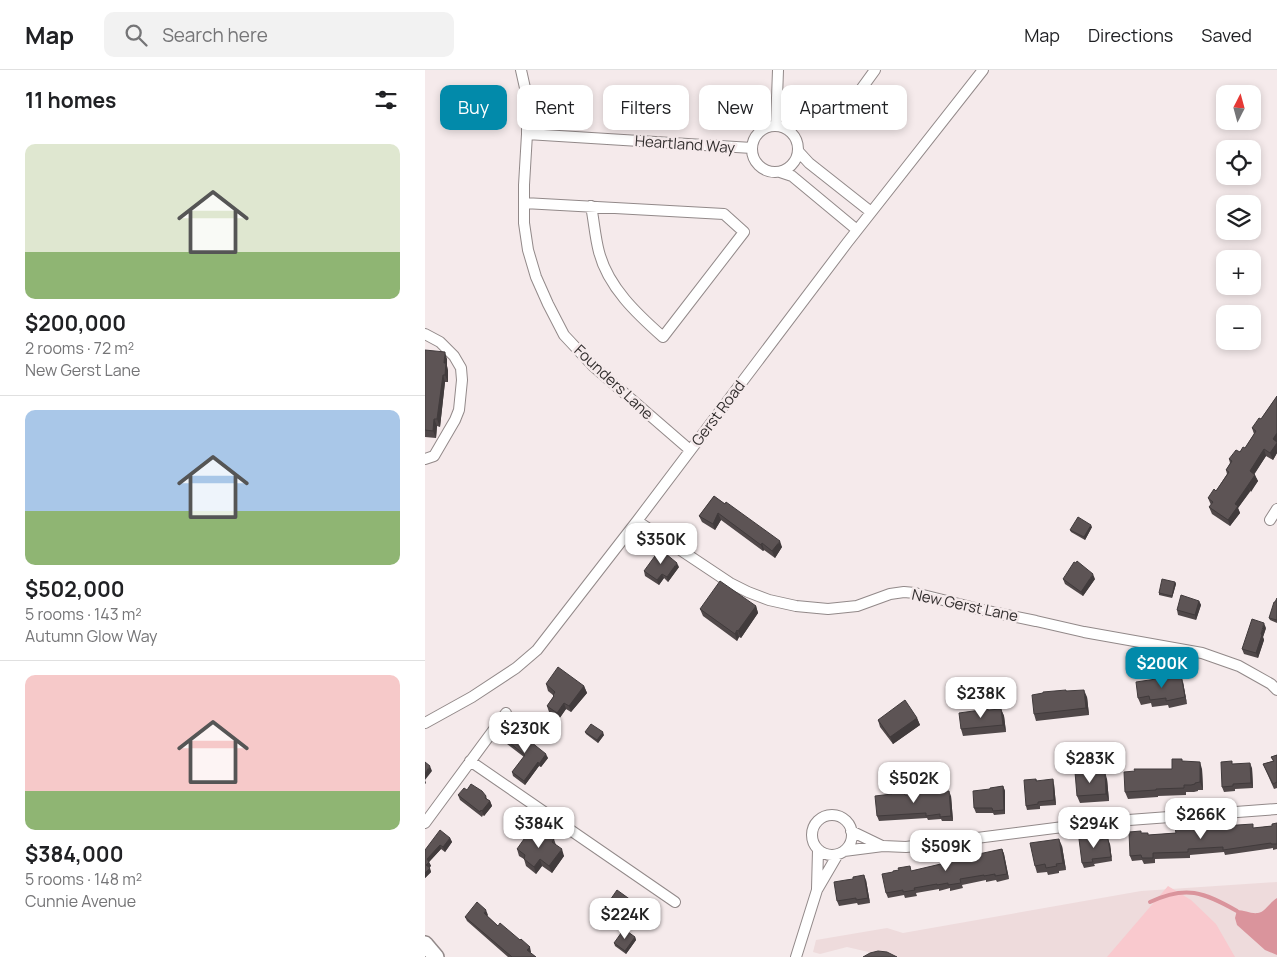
<!DOCTYPE html>
<meta charset="utf-8">
<style>
:root{--surface:#fff;--page:#f2f2f2;--text:#202124;--muted:#757577;--line:#e0e0e0;--accent:#028aaa}
body{margin:0;font-family:Manrope,sans-serif;background:var(--page);color:var(--text);height:100vh;display:flex;flex-direction:column;font-size:19px;white-space:nowrap}
*{box-sizing:border-box;margin:0}
p{font-size:16px;color:var(--muted)}
.icon{flex:none;width:28px;height:28px;fill:none;stroke:currentColor;stroke-width:2;stroke-linecap:round;stroke-linejoin:round}
.map{position:relative;flex:1;overflow:hidden}
.sheet{display:flex;flex-direction:column;background:var(--surface);width:425px}
.sheet>*{flex:none}
.guide{position:absolute;left:15px;top:15px;width:475px;height:45px;display:flex;gap:10px}
.needle{width:32px;rotate:6deg}
.tools{position:absolute;left:791px;top:15px;display:grid;gap:10px}
.tools a{display:grid;place-items:center;width:45px;height:45px;border-radius:10px;background:var(--surface);box-shadow:0 2px 8px #0003;font-size:25px}
.price{position:absolute;translate:-50% -42px;padding:0 11px;border-radius:10px;background:#fff;color:#222;font-size:16px;line-height:32px;filter:drop-shadow(0 1px 2px #0008)}
.price::after{content:'';position:absolute;left:50%;top:30px;width:15px;height:11px;margin-left:-8px;background:inherit;clip-path:polygon(0 0,100% 0,50% 100%)}
.price.active{background:var(--accent);color:#fff}
ul{padding:0;list-style:none}
li{display:grid;align-content:center;gap:10px;height:265px;padding:0 25px}
li+li{border-top:1px solid var(--line)}
li span{display:grid;place-items:center;height:155px;border-radius:10px;color:#555}
li>.icon{margin-inline-start:auto}
span .icon{width:90px;height:90px;fill:#fffc;stroke-width:1}
li b{font-size:21px}
h2{display:flex;justify-content:space-between;align-items:center;height:60px;padding:0 25px;font-size:21px}
.chip{padding:0 18px;border-radius:10px;background:var(--surface);box-shadow:0 2px 8px #0003;font-size:18px;line-height:45px}
.chip.active{background:var(--accent);color:#fff}
header{display:flex;align-items:center;gap:30px;box-sizing:border-box;height:70px;padding:0 25px;background:var(--surface);border-bottom:1px solid var(--line)}
header strong{font-size:24px}
nav{display:flex;gap:28px;margin-inline-start:auto;font-size:18px}
.search{width:350px;height:45px;background:var(--page);display:flex;align-items:center;gap:12px;box-sizing:border-box;padding:0 18px;border-radius:10px;color:var(--muted);font-size:19px}
main{display:flex;flex:1;min-height:0}
.map>svg:first-child{display:block}
</style>
<header>
<strong>Map</strong>
<div class="search"><svg class="icon" aria-label="search" viewBox="0 0 24 24"><circle cx="10" cy="10" r="6"/><path d="M15 15l6 6"/></svg>Search here</div>
<nav><a>Map</a><a>Directions</a><a>Saved</a></nav>
</header>
<main>
<section class="sheet">
<h2>11 homes<svg class="icon" aria-label="filters" viewBox="0 0 24 24"><path d="M4 7h16M4 17h16"/><circle cx="9" cy="7" r="2"/><circle cx="15" cy="17" r="2"/></svg></h2>
<ul>
<li><span style="background:linear-gradient(#dfe7d0 70%,#8fb573 0)"><svg class="icon" aria-label="home" viewBox="0 0 24 24"><path d="M3 11l9-7 9 7M6 9v11h12V9"/></svg></span><div><b>$200,000</b><p>2 rooms · 72 m²</p><p>New Gerst Lane</p></div></li>
<li><span style="background:linear-gradient(#a9c7e8 65%,#8fb573 0)"><svg class="icon" aria-label="home" viewBox="0 0 24 24"><path d="M3 11l9-7 9 7M6 9v11h12V9"/></svg></span><div><b>$502,000</b><p>5 rooms · 143 m²</p><p>Autumn Glow Way</p></div></li>
<li><span style="background:linear-gradient(#f6c9c9 75%,#8fb573 0)"><svg class="icon" aria-label="home" viewBox="0 0 24 24"><path d="M3 11l9-7 9 7M6 9v11h12V9"/></svg></span><div><b>$384,000</b><p>5 rooms · 148 m²</p><p>Cunnie Avenue</p></div></li>
</ul>
</section>
<div class="map">
<svg width="852" height="887" viewBox="0 0 852 887">
<rect width="100%" height="100%" fill="#f5eaeb"/>
<path fill="#eedbdc" d="M852,812v75h-387l-43,-10 -27,7 -7,-2 3,-12 71,-12 16,5 238,-42z"/>
<path fill="#f9c9ce" d="M743,816l23,14 25,24 19,33h-128z"/>
<path fill="#da949c" d="M852,828v57l-12,-5 -28,-25 -2,-7 2,-8c7,0 14,4 21,3 7,-1 12,-11 19,-15z"/>
<g fill="none" stroke-linecap="round" stroke-linejoin="round">
<path stroke="#da949c" stroke-width="4" d="M725,832c36,-17 53,-10 87,9"/>
<defs>
<path id="street" d="M96,0l6,27v37l-3,51v38l4,27 8,27 12,27 16,31 29,31 97,84
M429,29l21,-29
M351,56l2,-56
M327 79a23 23 0 1 1 46 0a23 23 0 1 1-46 0Z
M102,64l225,14
M373,81l11,12 62,49
M355,102l12,4 65,54
M99,133l200,11 20,18 -81,105c-26,-23 -55,-50 -64,-85 -4,-15 -5,-31 -8,-46
M0,264l15,8 14,14 7,12 1,12 -3,30 -4,10 -21,36 -9,3
M845,450l7,-11
M212,451l93,62 18,9 21,8 27,6 32,3 29,-3 33,-12 14,-2 11,1 72,18 49,10 48,11 118,21 37,13 32,18 6,6
M0,653l47,-26 44,-29 21,-18 100,-129 210,-278 136,-173
M45,691l205,141
M387 765a20 20 0 1 1 40 0a20 20 0 1 1-40 0Z
M0,753l81,-110
M426,761l31,15
M419,781l39,-5 23,1 196,-25 175,-13
M392,819l1,-39
M371,887l21,-67 21,-36"/>
<path id="secondary" d="M0,874l11,13"/>
</defs>
<use href="#street" stroke="#928989" stroke-width="12"/>
<use href="#secondary" stroke="#928989" stroke-width="18"/>
<use href="#street" stroke="#fff" stroke-width="10"/>
<use href="#secondary" stroke="#fff" stroke-width="15"/>
</g>
<path fill="#504849" d="M0,280l22,9v7l1,5v11h-3l-5,45 -3,-1 -1,12 -11,-1z
M852,326v57l-4,7 -7,-4 -12,18 4,7 -20,27 2,5 -10,13 -18,-12 -3,-7 2,-2 -3,-7 8,-7 11,-17 -1,-4 4,-7 -1,-4 16,-11 9,-14 -2,-6 9,-9z
M289,426l68,51 -7,11 -11,-8 -1,1 -42,-31 -6,10 -13,-8 -3,-6z
M667,457l-7,13 -14,-8 -1,-2z
M254,497l-11,15 -4,-4 -5,7 -14,-9 -1,-5z
M638,509h32l-12,17 -18,-12z
M750,512l1,2 -4,14 -13,-3v-2z
M852,528v25l-7,-3 -1,-2z
M774,531l2,4 -5,15 -18,-5 -1,-5z
M331,536l2,7 -17,25 -2,-1 -2,4 -34,-25 -3,-7z
M841,558l-3,9 1,3 -6,18 -14,-4 -2,-5z
M758,612l4,22 -18,4 -1,-3 -16,2 -1,-4 -10,2 -3,-7z
M121,614l38,2 3,7 -16,19 -5,-3 -7,10 -10,-7 -2,-6 6,-9v-2l-5,-4z
M642,621l20,6 2,18 -53,6 -2,-7z
M576,639l3,7 2,16 -43,4 -2,-7 27,-19z
M492,648l3,7 -27,19 -13,-17 -2,-7z
M160,662l19,3 -6,8 -12,-9z
M104,669l-1,1 20,18 -7,9 -2,-1 -14,19 -12,-9 -1,-4 12,-15 -17,-13 -1,-4z
M852,685v33l-3,1 -11,-25 10,-3 -2,-4z
M758,691l19,8 1,21h-5v1l-4,1h-8v3l-28,1v1l-30,2 -3,-7 47,-23z
M808,694l19,4 1,20 -18,1v2l-11,1 -2,-5z
M662,704l20,5 2,22 -29,2 -3,-7z
M611,709l1,2 17,3 2,21 -16,1v3l-13,1 -1,-4z
M578,716l2,5v23l-11,1 -1,-2h-17l-2,-5 16,-19z
M42,720l19,6 1,3 3,2 2,5 -8,10 -1,-1 -1,2 -22,-17 -2,-5z
M482,725l44,1 2,25h-11l-1,-2 -13,1 -1,-2 -48,3 -2,-5z
M852,753v26l-4,1v-2l-48,7 -1,-3 -34,3v3l-35,1v4l-11,1 -2,-4 -10,1 -2,-5 11,-23 8,2 27,-2 12,-4 6,-1 1,2 59,-2 18,-2z
M111,767l18,2 2,6 8,11 -12,17 -10,-7 -6,8 -10,-8 -2,-7 -5,-3 -2,-7z
M25,768l2,4 -7,10 -4,-3 -12,13 2,4 -2,1 2,5 -6,6v-28z
M666,768l7,2 12,4 2,17 -18,3 1,2 -11,2 -2,-5z
M637,776l4,24 -7,1v2l-11,2 -1,-3 -10,1 -2,-7z
M577,779l2,5 5,25 -12,3 -1,-2 -10,2v-2l-24,5 1,3 -13,3v-3l-11,3v-2l-23,4 1,3 -12,2 -1,-3 -16,3 -2,-5 26,-22 62,-14z
M441,810l4,23 -12,2 -1,-2 -18,3 -2,-5z
M210,833l2,5 -11,16 -18,-13 -2,-5z
M63,845l-1,1 11,10 33,26 -1,1 6,4h-28l-41,-36 -2,-4z
M210,867l1,3 -10,14 -11,-8 -1,-3z"/>
<path fill="#413b3c" d="M20,282l2,7v7l1,5v11l-3,-7 -1,-12z
M18,305l2,7 -5,45 -3,-8z
M9,349l3,7 -1,12 -3,-7z
M852,363v10l-4,-4z
M852,373v10l-4,7 -3,-7z
M839,379l2,7 -14,22 -2,-7z
M830,405l3,6 -7,11 -3,-7z
M823,415l2,6 -12,17 2,5 -10,13 -2,-6 7,-16z
M293,443l3,7 -6,10 -2,-6z
M666,455l1,2 -7,13 -1,-3z
M355,471l2,6 -7,11 -3,-7z
M337,473l2,7 -1,1 -2,-6z
M252,493l2,4 -11,15 -1,-5z
M237,504l2,4 -5,7 -2,-5z
M668,504l2,5 -12,17 -2,-4z
M750,512l1,2 -4,14v-2z
M774,531l2,4 -5,15 -1,-5z
M331,536l2,7 -17,25 -3,-7z
M839,553l2,5 -3,9 1,3 -6,18 -2,-5z
M312,560l2,7 -2,4 -2,-7z
M756,605l2,7 4,22 -2,-7z
M159,616l3,7 -16,19 -2,-6z
M659,620l3,7 2,18 -3,-7z
M139,633l2,6 -7,10 -2,-6z
M576,639l3,7 2,16 -3,-7z
M492,648l3,7 -27,19 -3,-7z
M178,662l1,3 -6,8 -1,-3z
M121,684l2,4 -7,9 -2,-3z
M113,692l1,4 -14,19 -1,-4z
M775,692l2,7 1,21 -3,-8z
M825,693l2,5 1,20 -2,-5z
M5,696l2,5 -7,9 1,3 -1,1v-11z
M680,702l2,7 2,22 -3,-7z
M628,709l1,5 2,21 -2,-5z
M578,716l2,5v23l-1,-4z
M524,721l2,5 2,25 -2,-5z
M65,731l2,5 -8,10 -2,-5z
M25,768l2,4 -7,10 -2,-5z
M634,769l3,7 4,24 -3,-7z
M683,769l2,5 2,17 -1,-4z
M15,775l1,4 -12,13 2,4 -3,3 -2,-4 1,-6z
M137,779l2,7 -12,17 -3,-7z
M577,779l2,5 5,25 -2,-5z
M115,789l2,7 -6,8 -2,-7z
M5,798l1,4 -6,6v-5z
M439,805l2,5 4,23 -2,-5z
M210,833l2,5 -11,16 -1,-5z
M61,840l2,5 -3,3 -1,-5z
M210,867l1,3 -10,14 -1,-3z
M105,877l1,5 -2,2 -2,-4z"/>
<path fill="#5d5455" stroke="#413b3c" d="M0,280l20,2 -1,11h2l-1,12h-2l-6,44h-3l-1,12 -8,-1z
M852,326v37l-4,6 4,3v1l-7,10 -6,-4 -14,22 5,4 -20,29 3,2 -10,14 -19,-13 4,-5 -5,-4 6,-9 2,2 13,-19 -3,-2 6,-9 -3,-2 7,-9 4,2 3,-5 2,1 11,-17 -4,-3 7,-10 2,1z
M289,426l11,8 1,-2 54,39 -8,10 -10,-8 -1,2 -43,-32 -5,11 -14,-8z
M653,447l13,8 -7,12 -14,-7z
M235,479l17,14 -10,14 -5,-3 -5,6 -13,-9z
M652,491l16,13 -12,18 -18,-13 11,-17 2,1z
M737,509l13,3 -3,14 -13,-3z
M295,511l36,25 -18,25 -1,-1 -2,4 -35,-25z
M756,525l18,6 -4,14 -18,-5z
M852,528v22l-8,-2 5,-16h1z
M827,549l12,4 -3,11 1,1 -6,18 -14,-4z
M133,597l26,19 -15,20 -5,-3 -7,10 -10,-7 7,-10 -1,-1 2,-3 -9,-8z
M756,605l4,22 -19,4v-3l-16,2 -1,-4 -11,2 -2,-16 27,-4v1z
M641,620v1l18,-1 2,18 -52,6 -2,-19 11,-2v-1z
M480,630l12,18 -27,19 -12,-17z
M563,639v1l13,-1 2,16 -42,4 -2,-16z
M166,654l12,8 -6,8 -12,-8z
M91,657l11,8 -1,3 20,16 -7,10 -1,-2 -14,19 -12,-9 13,-17 -19,-15z
M852,685v27l-4,2 -10,-20 11,-3 -3,-4z
M747,689h10v2l18,1v20l-5,1v1l-4,1h-7v3l-28,1v1l-31,2 -1,-20 11,-1 -1,-2h38z
M807,691v3l18,-1 1,20 -18,1v2l-11,1 -1,-25z
M0,692l5,4 -5,7z
M661,701l1,3 18,-2 1,22 -29,2 -2,-24z
M611,709v2l17,-2 1,21 -16,2v2l-12,2 -2,-26z
M46,714l11,7 4,5 -1,2 5,3 -8,10 -1,-1 -1,2 -22,-17 6,-7 3,2z
M578,716l1,24 -11,1 -1,-3h-18l-1,-17 17,-2v-1z
M480,720v5l44,-4 2,25 -11,1v-3l-14,2v-3l-49,3 -2,-20 17,-2v-3z
M852,753v21h-6v-1l-48,7v-3l-35,2v3l-35,1v5h-11l-1,-3 -11,1 -1,-24 12,-1v2h7v2l28,-2 -1,-5 13,-1v2l6,-1 1,2 28,-1 -1,-3 31,-2v4l19,-2v-2z
M15,760l10,8 -7,9 -3,-2 -13,14 2,3 -3,3 4,3 -5,5v-23z
M118,761l11,8 -2,3 10,7 -13,17 -9,-7 -6,8 -10,-8 1,-4 -8,-6 12,-17 7,5 3,-4 2,1z
M666,767v1l6,-1v3l11,-1 3,18 -19,2 1,3 -11,1 -3,-24z
M634,769l4,24 -7,1 1,2 -11,2 -1,-4 -10,2 -5,-23z
M577,779l5,25 -12,2v-2l-11,2v-1l-24,4 1,4 -13,2v-2l-11,2v-1l-23,4 1,2 -12,2v-2l-17,3 -4,-19 11,-2v-1l6,-1 -1,-2 12,-2 1,5 34,-8v-1l29,-5v-2z
M439,805l4,23 -12,2v-2l-19,3 -3,-19 12,-2 7,-1v-2z
M192,820l18,13 -10,16 -19,-13z
M52,832l9,8 -2,3 14,13 2,-3 20,17 1,-1 9,8 -3,3 9,7h-24l-47,-40z
M199,859l11,8 -10,14 -11,-8z
M453,881l9,1 10,5h-34l7,-4z"/>
<g text-anchor="middle" dominant-baseline="central" stroke-width="5" stroke-linejoin="round" paint-order="stroke">
<g font-size="15" fill="#322e2e" stroke="#f5eaeb">
<text transform="translate(260 74) rotate(4)">Heartland Way</text>
<text transform="translate(189 312) rotate(43)">Founders Lane</text>
<text transform="translate(293 343) rotate(-53)">Gerst Road</text>
<text transform="translate(540 535) rotate(12)">New Gerst Lane</text>
</g>
</g>
</svg>
<div class="tools">
<a><svg class="needle" viewBox="-14 -14 28 28"><path d="M0-13l5 13h-10z" fill="#e53935"/><path d="M0 13l5-13h-10z" fill="#757577"/></svg></a>
<a><svg class="icon" aria-label="locate" viewBox="0 0 24 24"><circle cx="12" cy="12" r="6"/><path d="M12 2v4M12 18v4M2 12h4M18 12h4"/></svg></a>
<a><svg class="icon" aria-label="layers" viewBox="0 0 24 24"><path d="M12 4l9 5-9 5-9-5zM3 14l9 5 9-5"/></svg></a>
<a>+</a>
<a>−</a>
</div>
<b class="price" style="left:236px;top:495px">$350K</b>
<b class="price active" style="left:737px;top:619px">$200K</b>
<b class="price" style="left:556px;top:649px">$238K</b>
<b class="price" style="left:100px;top:684px">$230K</b>
<b class="price" style="left:665px;top:714px">$283K</b>
<b class="price" style="left:489px;top:734px">$502K</b>
<b class="price" style="left:776px;top:770px">$266K</b>
<b class="price" style="left:114px;top:779px">$384K</b>
<b class="price" style="left:669px;top:779px">$294K</b>
<b class="price" style="left:521px;top:802px">$509K</b>
<b class="price" style="left:200px;top:870px">$224K</b>
<div class="guide">
<a class="chip active">Buy</a>
<a class="chip">Rent</a>
<a class="chip">Filters</a>
<a class="chip">New</a>
<a class="chip">Apartment</a>
</div>
</div>
</main>
